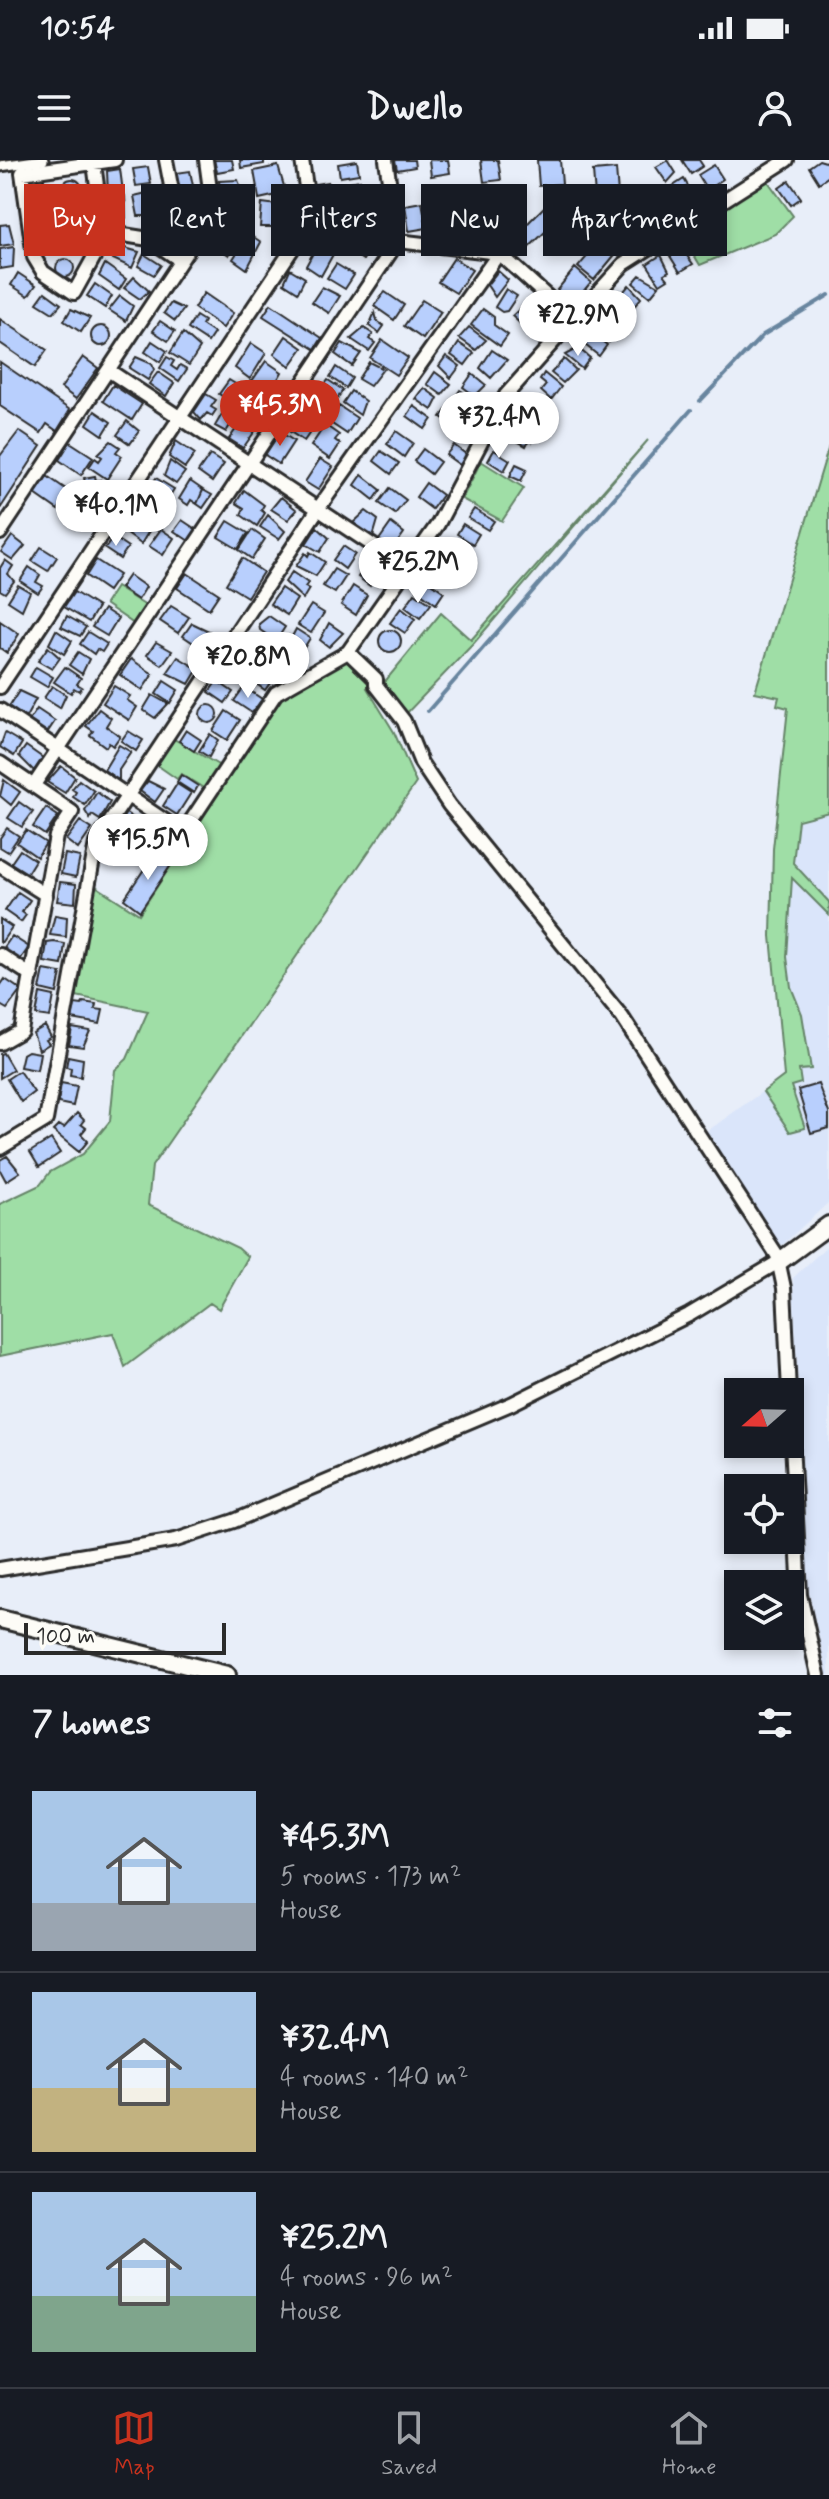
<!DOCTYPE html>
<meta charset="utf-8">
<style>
:root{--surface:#171b24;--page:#20242c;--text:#f1f3f6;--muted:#9ea1a6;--line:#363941;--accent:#c8321e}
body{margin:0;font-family:Mynerve,sans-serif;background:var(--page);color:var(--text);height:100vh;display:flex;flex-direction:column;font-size:30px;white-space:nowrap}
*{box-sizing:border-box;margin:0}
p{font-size:26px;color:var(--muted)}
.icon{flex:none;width:44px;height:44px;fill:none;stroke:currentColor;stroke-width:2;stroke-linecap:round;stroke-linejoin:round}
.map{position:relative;height:1515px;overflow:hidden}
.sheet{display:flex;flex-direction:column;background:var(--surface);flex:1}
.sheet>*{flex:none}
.hud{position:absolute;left:24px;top:24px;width:782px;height:72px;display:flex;gap:16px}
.needle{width:52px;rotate:250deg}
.buttons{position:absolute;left:724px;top:1218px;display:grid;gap:16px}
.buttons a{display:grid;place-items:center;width:80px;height:80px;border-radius:0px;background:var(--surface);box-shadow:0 4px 12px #0003;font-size:40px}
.scale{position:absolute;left:24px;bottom:20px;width:202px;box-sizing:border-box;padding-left:8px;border:4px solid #2b2b2b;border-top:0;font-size:22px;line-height:28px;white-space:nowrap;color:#2b2b2b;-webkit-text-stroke:6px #fdfcf7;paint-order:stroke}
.price{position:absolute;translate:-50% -68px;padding:0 18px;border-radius:28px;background:#fff;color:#222;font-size:26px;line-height:52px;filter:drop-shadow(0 2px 4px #0008)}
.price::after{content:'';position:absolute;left:50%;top:48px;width:24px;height:18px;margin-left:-12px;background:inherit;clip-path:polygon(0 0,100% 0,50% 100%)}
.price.on{background:var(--accent);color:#fff}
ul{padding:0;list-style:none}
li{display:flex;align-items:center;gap:24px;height:200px;padding:0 32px}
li+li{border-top:2px solid var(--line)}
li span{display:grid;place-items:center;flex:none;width:224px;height:160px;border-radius:0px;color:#555}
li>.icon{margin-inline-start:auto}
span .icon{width:96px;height:96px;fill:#fffc;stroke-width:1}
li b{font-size:34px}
h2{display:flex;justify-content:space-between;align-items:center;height:96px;padding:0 32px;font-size:34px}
.chip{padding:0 28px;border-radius:0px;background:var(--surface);box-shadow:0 4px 12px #0003;font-size:28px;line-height:72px}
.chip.on{background:var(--accent);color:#fff}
.status{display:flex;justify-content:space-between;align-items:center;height:56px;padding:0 40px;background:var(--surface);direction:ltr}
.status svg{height:22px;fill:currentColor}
header{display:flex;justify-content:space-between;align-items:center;height:104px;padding:0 32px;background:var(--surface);font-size:36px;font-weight:800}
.menu{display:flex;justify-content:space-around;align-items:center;height:112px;border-top:2px solid var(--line);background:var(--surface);font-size:22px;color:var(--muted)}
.menu a{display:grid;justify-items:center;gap:4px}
.menu .on{color:var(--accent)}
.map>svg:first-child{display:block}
</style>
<div class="status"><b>10:54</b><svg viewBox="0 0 49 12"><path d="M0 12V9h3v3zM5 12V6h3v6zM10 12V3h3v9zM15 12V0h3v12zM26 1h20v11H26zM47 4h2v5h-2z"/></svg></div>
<header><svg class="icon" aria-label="menu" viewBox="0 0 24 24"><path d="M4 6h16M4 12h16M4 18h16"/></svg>Dwello<svg class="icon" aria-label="person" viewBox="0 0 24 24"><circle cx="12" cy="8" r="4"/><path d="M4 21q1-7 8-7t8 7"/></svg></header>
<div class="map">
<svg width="829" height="1515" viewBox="0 0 829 1515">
<rect width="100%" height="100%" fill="#e8eef9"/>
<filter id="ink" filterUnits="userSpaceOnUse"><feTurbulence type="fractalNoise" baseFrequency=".0125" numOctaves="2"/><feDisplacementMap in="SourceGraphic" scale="16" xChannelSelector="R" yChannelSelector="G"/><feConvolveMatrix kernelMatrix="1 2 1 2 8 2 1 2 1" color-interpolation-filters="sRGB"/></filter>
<g filter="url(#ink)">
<path fill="#dae5fa" d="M829,286v756l-49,45 -74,-115 78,-56 -13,-140 2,-87 14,-134 25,-110z
M829,1084v431h-2l-20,-92 -14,-305z"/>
<path fill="#9fdea6" stroke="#658468" stroke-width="2" d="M767,20l26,36 -18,18 -75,31 -18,-30z
M648,280l-174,203 -70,73 -22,-31 59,-72 30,27z
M829,286v366l-31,8 -5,43 36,39v13l-37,-37 -5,79 4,30 11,27 9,55 -12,1 2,13 -10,3 14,42 -15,4 -27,-40 21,-16 -13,-140 2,-87 15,-141 -11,-3 2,-8 -24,-5z
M481,301l43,27 -22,33 -40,-22z
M116,427l30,19 -12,18 -29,-20z
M343,501l5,1 23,24 -4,2 27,44 22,51 -264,383 -4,39 90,43 10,9 -29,52 -9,-6 -85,64 -12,-34 -113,23v-152l40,-19 10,-13 33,-18 27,-33 5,-51 12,-11 21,-48 -72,-15 18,-111 45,29 142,-216z
M174,579l46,27 -15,23 -24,-15 -4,5 -20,-14z"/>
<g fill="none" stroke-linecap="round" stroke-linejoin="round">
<path stroke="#68859f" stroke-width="4" d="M700,241l63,-66 66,-40
M428,551l263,-301"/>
</g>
<path fill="#b8cffd" stroke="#2b2b2b" stroke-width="2" d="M214,0h18l2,9 -17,3z
M240,0h24v4l-23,4z
M395,0h19l1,7 -18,3z
M429,0h19l2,13 -19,3z
M481,0h17l3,20 -17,2z
M537,0h23l2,24 -23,2z
M668,0l8,13 -9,10 -11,-16z
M682,0h17l4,6 -12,8z
M819,0l10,3v13l-10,7 -10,-16z
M357,1l2,13 -19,3 -2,-13z
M714,5l9,14 -16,11 -9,-15z
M278,6l8,27 -27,6 -5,-28z
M148,7l3,17 -15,2 -3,-17z
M120,9l3,23 -15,2 -1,-23z
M616,9l3,38 -23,2 -3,-38z
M190,11l4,20 -14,2 -4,-20z
M62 29a10 10 0 1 1 20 0a10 10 0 1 1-20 0Z
M684,19l4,7 -6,4 3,5 6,-4 5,7 -14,9 -12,-19z
M238,20l5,13 -22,4 -2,-16z
M360,20l2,13 -20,4 -3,-13z
M39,21h5l1,7 4,-1 2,15 -16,3 -3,-20z
M789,21l12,17 -10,7 -12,-17z
M328,22l3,18 -12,2 -4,-18z
M485,28l19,3 -7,46 -19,-2z
M151,32v24h-13l-4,-20z
M125,36l1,22 -15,3 -4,-22z
M555,36l13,14 -46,44 -12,-13z
M179,38h15l-1,20 -16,-2z
M373,39l5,27 -16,2 -4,-27z
M78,42l5,19 -15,3 -3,-20z
M422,42l5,26 -18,3 -4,-26z
M262,43l16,2 -3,22h-15z
M347,43l2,18 -21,2 -2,-17z
M234,47l10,7 -12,18 -10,-7z
M624,48l21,33 -19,12 -21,-33z
M57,49l3,18 -18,3v-15z
M172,57l13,9 -11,17 -14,-9z
M9,64l5,20 -14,2v-21z
M85,65l3,20 -15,3 -3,-20z
M337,66l14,10 -7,11 -18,-11z
M43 81a10 10 0 1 1 20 0a10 10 0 1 1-20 0Z
M214,72l24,8 -9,15 -21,-14z
M360,73l15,6 -12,21 -15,-10z
M249,74l12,8 -14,27 -14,-10z
M321,78l15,11 -15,27 -15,-10z
M603,78l15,13 -24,29 -16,-13z
M118,86l21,6 -7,16 -19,-9z
M14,87l-1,20 -13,2v-20z
M682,89l11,15 -13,8 -10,-16z
M144,94l17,11 -7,10 -16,-9z
M661,95l8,16 -5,3 4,5 -8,5 -13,-20z
M454,98l18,12 -16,23 -18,-11z
M56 108a9 9 0 1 1 18 0a9 9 0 1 1-18 0Z
M105,104l21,15 -7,11 -20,-14z
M336,104l18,11 -9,14 -18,-11z
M575,108l16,14 -18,22 -16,-14z
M290,109l15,9 -7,14 -14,-9z
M498,111l10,9 -13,17 -8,-12z
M18,113l18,12 -8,11 -17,-11z
M640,115l19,11 -9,11 -17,-14z
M134,117l15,14 -9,8 -16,-11z
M95,124l17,12 -7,12 -18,-12z
M629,125l12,13 -9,11 -13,-12z
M322,127l18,9 -11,17 -17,-11z
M506,129l11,7 -10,15 -5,1 -7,-5z
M45,132l16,12 -8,9 -16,-10z
M385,132l19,13 -10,15 -20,-14z
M204,133l29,20 -10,15 -29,-20z
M120,136l13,10 -7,15 -17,-11z
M422,140l19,12 -18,27 -19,-13z
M171,143l13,6 -9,12 -11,-8z
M526,143l13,10 -14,15 -13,-12z
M271,144l51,34 -7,11 -52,-33z
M615,144l17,14 -7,7 -3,1 -18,-16z
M71,149l19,9 -9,14 -17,-11z
M483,149l11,8v8l14,10 -8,11 -29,-21z
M375,152l2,9 7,5 -5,7 -10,-7z
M196,156l8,5 -2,4 12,8 -6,9 -20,-13z
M601,157l16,14 -8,11 -17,-13z
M0,159l47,31 -12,17 -35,-24z
M542,159l10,10 -8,11 -15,-10 7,-10z
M160,161l15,10 -7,10 -15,-10z
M91 176a10 10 0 1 1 20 0a10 10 0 1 1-20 0Z
M469,167l17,13 -10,10 -17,-12z
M364,168l9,6 -4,5 6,4 -6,8 -18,-12z
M183,173l17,15 -11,17 -19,-12z
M585,174l5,4 3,-4 14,11 -8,11 -19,-15z
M286,176l17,12 -13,18 -16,-12z
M382,180l26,18 -12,17 -26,-17z
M152,181l15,10 -7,11 -15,-10z
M251,183l15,10 -16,26 -15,-11z
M342,183l19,10 -9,13 -17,-12z
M459,183l15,10 -9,12 -14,-10z
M578,188l12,10 -8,11 -17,-14z
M492,190l15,10 -16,18 -11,-10z
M446,196l14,10 -9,12 -12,-12z
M83,197l15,11 -22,31 -15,-11z
M136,197l16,7 2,6 -6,10 -19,-12z
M167,197l7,4 -3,5 6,4 3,-5 7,4 -8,12 -19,-13z
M564,199l12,11 -13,13 -12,-10z
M266,201l16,11 -12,21 -18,-12z
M0,202l70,48 -13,21 -10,-7 -6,9 -41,-27z
M369,202l14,7 -13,17 -12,-7z
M336,207l16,11 -6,10 -16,-11z
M158,212l16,11 -8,13 -17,-12z
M435,212l16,12 -9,11 -15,-11z
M544,213l17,14 -10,13 -10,-9 5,-6 -6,-5z
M472,214l14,11 -11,11 -12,-9z
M229,220l24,15 -10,15 -24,-16z
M328,220l15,10 -8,12 -15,-11z
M113,225l29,19 -10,16 -29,-19z
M424,228l14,10 -6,12 -16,-11z
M460,230l16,10 -11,12 -14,-9z
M351,231l14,10 -5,14 -17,-12z
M206,234l10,6 -5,7 5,3 -4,6 -5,-3 -6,7 -7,-8z
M316,237l12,9 -4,5 5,3 -5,7 -21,-15 5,-7 5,3z
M517,242l11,5 -6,15 -15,-6z
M543,244l6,9 -13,16 -8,-7z
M339,246l18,12 -10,16 -18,-12z
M414,246l18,13 -7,10 -18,-13z
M449,246l15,10 -8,11 -15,-10z
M225,249l11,7 -10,16 -11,-6z
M95,251l16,11 -8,13 -16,-11z
M297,258l16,10 -9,13 -18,-12z
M127,261l12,10 -9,13 -13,-9z
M241,262l14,9 -12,17 -14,-9z
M514,263l22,10 -4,9 -3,-2 -3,6 -21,-12z
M325,265l14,10 -4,5 5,4 -10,15 -19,-13z
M19,271l22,15 -41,63v-53z
M396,271l17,12 -9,14 -17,-13z
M280,272l14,9 -15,23 -14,-9z
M111,281l9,6 -4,5 6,4 -15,23 -18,-12 6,-9 4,3 3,-4 -4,-3z
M176,281l19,13 -10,14 -16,-11z
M70,282l23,15 -12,18 -22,-15z
M454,285l13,10 -7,10 -14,-10z
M423,289l17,13 -9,12 -17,-13z
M494,290l16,10 -6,11 -16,-10z
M381,291l18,12 -8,11 -17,-13z
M210,295l14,9 -12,18 -14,-10z
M320,299l13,8 -15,23 -13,-8z
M170,301l15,11 -9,12 -12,-8z
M516,304l11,5 -6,12 -11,-5z
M362,315l19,15 -7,10 -19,-15z
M47,316l23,16 -12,18 -23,-16z
M95,316l1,5 5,-1 3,15 -14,4 -7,-6 -2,-10 4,-1 -1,-4z
M156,318l18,11 -8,13 -18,-12z
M190,321l13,9 -6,14 -6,-4 -3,5 -9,-6z
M426,323l16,12 -10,14 -16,-12z
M390,328l16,12 -11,14 -16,-11z
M203,330l9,5 -9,13 -6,-4z
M244,330l20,15 -3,5 4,3 -8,13 -16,-11 3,-7 -8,-5z
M147,335l17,12 -7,11 -15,-11z
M80,337l3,12 11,10 -7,10 -21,-18 3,-1 -2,-10z
M281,337l16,13 -9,10 -17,-11z
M474,349l20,12 -6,9 -20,-12z
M366,351l12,9 -5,17 -20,-14z
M130,353l8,5 -3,5 14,8 -8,13 -22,-16z
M268,355l17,16 -6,8 -19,-12z
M182,360l15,10 -8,11 -15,-10z
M228,361l20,12 -10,16 -20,-12z
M391,363l13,10 -12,17 -13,-10z
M463,364l16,10 -6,10 -16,-10z
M317,367l12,11 -9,14 -14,-8z
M161,369l13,9 -11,17 -14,-9z
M252,370l13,9 -13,20 -13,-9z
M12,376l13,10 -12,14 -12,-8z
M113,377l15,10 -8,12 -15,-10z
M452,381l12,8 -8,12 -13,-9z
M343,386l12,8 -10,15 -12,-9z
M41,387l16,10 -9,14 -16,-10z
M310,392l15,10 -9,14 -20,-10 9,-13 3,3z
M242,398l21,14 -16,25 -21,-13z
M5,400l8,6 -5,8 6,7 -9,12 -5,-3v-22z
M96,400l23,15 -11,16 -22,-15z
M369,400l12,8 -11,18 -12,-9z
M441,400l14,10 -7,11 -14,-10z
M29,407l11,8 -4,7 7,4 -5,7 -18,-12z
M334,409l12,7 -11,17 -12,-7z
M292,412l16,11 -3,4 4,2 -6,10 -18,-17z
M187,413l32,21 -10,15 -32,-21z
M129,415l17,12 -8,13 -18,-12z
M425,418l19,14 -8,12 -19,-14z
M18,425l12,7 -8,18 -14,-9z
M353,426l14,9 -11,20 -15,-10z
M281,428l16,11 -10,16 -17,-11z
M74,432l24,15 -9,15 -25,-15z
M415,433l16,11 -11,14 -15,-11z
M311,445l13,8 -13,20 -13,-8z
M171,446l18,11 -11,16 -18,-12z
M401,448l14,11 -10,14 -15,-10z
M104,449l14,9 -11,18 -15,-9z
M67,456l19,11 -6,9 -19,-9z
M269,456l16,11 -9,14 -16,-11 -1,-6z
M0,461l19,13 -12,19 -7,-5z
M192,463l23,11 -11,16 -21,-14z
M329,463l14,10 -14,14 -9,-7z
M296,469l14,9 -11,18 -13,-8z
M56,470l16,11 -8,13 -15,-10z
M379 481a11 11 0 1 1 22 0a11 11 0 1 1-22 0Z
M88,472l19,12 -5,8 -5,-3 -3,5 -14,-10z
M245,480l17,11 -12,18 -20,-13z
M156,482l16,9 -10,14 -15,-10z
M271,486l14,9 -4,15 -19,-11z
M48,487l12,11 -8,11 -14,-8z
M78,492l11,7 -7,15 -13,-9z
M178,497l20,12 -9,15 -22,-11z
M131,499l22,15 -11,16 -22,-15z
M258,506l14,14 -7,10 -16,-11z
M36,507l17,10 -6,10 -17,-10z
M65,507l16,11 -4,6 5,3 -3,4 -5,-3 -3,5 -17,-11z
M164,521l14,9 -8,13 -14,-9z
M217,521l16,11 -8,11 -16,-11z
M52,526l14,9 -6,13 -16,-10z
M114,526l16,10 -3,4 10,7 -8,13 -26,-17z
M244,527l18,12 -10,14 -18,-12z
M19,531l17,8 -11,20 -17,-11z
M152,535l16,9 -13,14 -12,-8z
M200 554a9 9 0 1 1 18 0a9 9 0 1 1-18 0Z
M37,549l18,12 -8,12 -18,-12z
M99,549l12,9 -5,8 14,10 -7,10 -4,-3 -3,4 -16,-12 3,-4 -7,-5z
M226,551l14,9 -13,20 -14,-9z
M186,570l15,10 -7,11 -15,-10z
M128,571l15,9 -7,11 -15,-10z
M5,573l17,10 -8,13 -14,-9z
M210,574l8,6 -9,17 -10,-6z
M119,585l12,7 -12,18v11l-15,-11z
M26,586l17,12 -9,13 -15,-15z
M61,606l14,11 -10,16 -18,-11z
M181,615l17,11 -4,7 -17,-11z
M4,620l16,12 -9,13 -11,-9z
M79,620l15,11 -9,14 -12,-8 3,-5 -4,-3z
M148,621l16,8 -9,13 -15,-11z
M177,624l14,9 -14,22 -14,-9z
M97,632l13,10 -10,18 -8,-5 -2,4 -5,-8z
M19,642l14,10 -11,15 -14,-9z
M46,648l12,8 -13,19 -12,-8z
M126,653l18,12 -21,32 -18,-12z
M80,661l12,8 -14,20 -12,-9z
M7,668l12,8 -11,16 -8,-5v-9z
M26,670l20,13 -9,14 -20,-14z
M20,690l15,10 -8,13 -16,-10z
M155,693l16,12 -31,46 -16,-12z
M65,694l15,3 -4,20 -15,-3z
M60,722l16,2 -1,19 -18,-2z
M18,732l12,8 -8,12 4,3 -5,7 -16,-11z
M55,755l12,2 -1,20 -16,-2z
M0,759l12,8 -11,16 -1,-1z
M12,776l17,11 -9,13 -17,-11z
M54,782l11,2 -3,21 -18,-3 3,-19z
M44,810l17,3 -4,20 -17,-4z
M5,819l16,11 -14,19 -7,-4v-19z
M40,833l14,3 -4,21 -14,-2z
M83,842l13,2 -1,5 8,1 -3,14 -28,-5 3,-15 7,1z
M45,866l6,11 -5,3 3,4 -10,6 -6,-17z
M72,868l18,3 -7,16 -14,-2z
M28,891l12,2 -3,17 -17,-3 3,-13z
M3,893l10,17 -13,8v-24z
M68,896l15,3 -2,18 -11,-2 1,-7 -5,-1z
M19,911l15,21 -13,10 -14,-23z
M61,923l16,3 -4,20 -15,-3z
M818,924l11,29v15l-18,5 -13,-43z
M77,953l7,7 -3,4 5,4 -5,6 7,7 -9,11 -26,-21 6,-6 5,3z
M51,979l9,14 -21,14 -9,-15z
M7,996l13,16 -14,9 -6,-11v-10z"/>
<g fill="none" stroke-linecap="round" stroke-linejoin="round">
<defs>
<path id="pedestrian" d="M0,6l43,-6"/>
<path id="minor" d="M94,3l10,76 -30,54 -31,-21 -9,-15 -12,-84 93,-13
M105,72l44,7 31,21
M149,79l23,-48 -6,-31
M398,81l101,12 74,67
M108,210l299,198
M0,373l213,-321 -7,-52
M348,492l90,-128 68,-129 67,-75 51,-56 163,-104
M0,527l311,-466 -9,-61
M0,550l183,123 93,-140 72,-41 28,27v6l28,36 17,42 28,42 173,212 155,238 7,33 5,104
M0,603l72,49 -16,24 -35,195 -21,12
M34,625l364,-544 -12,-81
M0,706l46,29
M0,795l32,21
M0,988l46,-28 50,-277 222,-334 181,-256
M790,1244l10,191 18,80
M0,1409l176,-29 58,-19 277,-117 178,-89 91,-54"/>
<path id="tertiary" d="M780,1101l49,-36
M0,1459l227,56"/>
</defs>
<use href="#pedestrian" stroke="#2b2b2b" stroke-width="15"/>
<use href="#minor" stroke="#2b2b2b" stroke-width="18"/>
<use href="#tertiary" stroke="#2b2b2b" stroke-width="22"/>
<use href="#pedestrian" stroke="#fdfcf7" stroke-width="9"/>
<use href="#minor" stroke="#fdfcf7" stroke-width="12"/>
<use href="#tertiary" stroke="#fdfcf7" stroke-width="16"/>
</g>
</g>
</svg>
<div class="buttons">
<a><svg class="needle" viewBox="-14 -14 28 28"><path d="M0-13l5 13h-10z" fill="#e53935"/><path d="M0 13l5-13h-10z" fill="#9ea1a6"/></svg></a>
<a><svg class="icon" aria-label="locate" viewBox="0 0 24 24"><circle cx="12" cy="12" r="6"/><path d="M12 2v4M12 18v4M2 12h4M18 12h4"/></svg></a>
<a><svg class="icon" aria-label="layers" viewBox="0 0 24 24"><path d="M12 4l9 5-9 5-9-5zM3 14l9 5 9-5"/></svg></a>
</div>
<div class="scale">100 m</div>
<b class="price" style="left:578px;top:198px">¥22.9M</b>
<b class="price on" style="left:280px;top:288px">¥45.3M</b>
<b class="price" style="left:499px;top:300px">¥32.4M</b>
<b class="price" style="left:116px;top:388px">¥40.1M</b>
<b class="price" style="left:418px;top:445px">¥25.2M</b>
<b class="price" style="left:248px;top:540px">¥20.8M</b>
<b class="price" style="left:148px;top:722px">¥15.5M</b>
<div class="hud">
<a class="chip on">Buy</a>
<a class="chip">Rent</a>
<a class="chip">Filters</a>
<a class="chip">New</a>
<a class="chip">Apartment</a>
</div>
</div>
<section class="sheet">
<h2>7 homes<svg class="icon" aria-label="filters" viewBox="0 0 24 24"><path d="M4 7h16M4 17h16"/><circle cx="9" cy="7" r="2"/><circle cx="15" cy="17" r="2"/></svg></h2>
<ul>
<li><span style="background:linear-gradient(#a9c7e8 70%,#9aa5b1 0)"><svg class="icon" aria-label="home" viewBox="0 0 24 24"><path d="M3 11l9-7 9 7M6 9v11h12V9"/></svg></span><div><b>¥45.3M</b><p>5 rooms · 173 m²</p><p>House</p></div></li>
<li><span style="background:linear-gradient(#a9c7e8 60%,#c2b280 0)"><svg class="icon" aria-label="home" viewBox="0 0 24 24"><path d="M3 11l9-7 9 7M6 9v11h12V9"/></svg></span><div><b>¥32.4M</b><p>4 rooms · 140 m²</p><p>House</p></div></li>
<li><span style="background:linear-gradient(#a9c7e8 65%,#7fa58c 0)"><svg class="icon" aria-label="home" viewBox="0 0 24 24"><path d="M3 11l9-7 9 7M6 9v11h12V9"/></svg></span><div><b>¥25.2M</b><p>4 rooms · 96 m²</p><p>House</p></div></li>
</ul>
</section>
<nav class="menu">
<a class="on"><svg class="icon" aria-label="map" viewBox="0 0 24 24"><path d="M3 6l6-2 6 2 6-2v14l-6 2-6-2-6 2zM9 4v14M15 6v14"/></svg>Map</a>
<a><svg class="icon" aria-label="saved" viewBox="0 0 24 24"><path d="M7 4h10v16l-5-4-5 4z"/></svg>Saved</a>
<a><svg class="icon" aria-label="home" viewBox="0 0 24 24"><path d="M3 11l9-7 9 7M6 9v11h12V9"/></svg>Home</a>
</nav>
